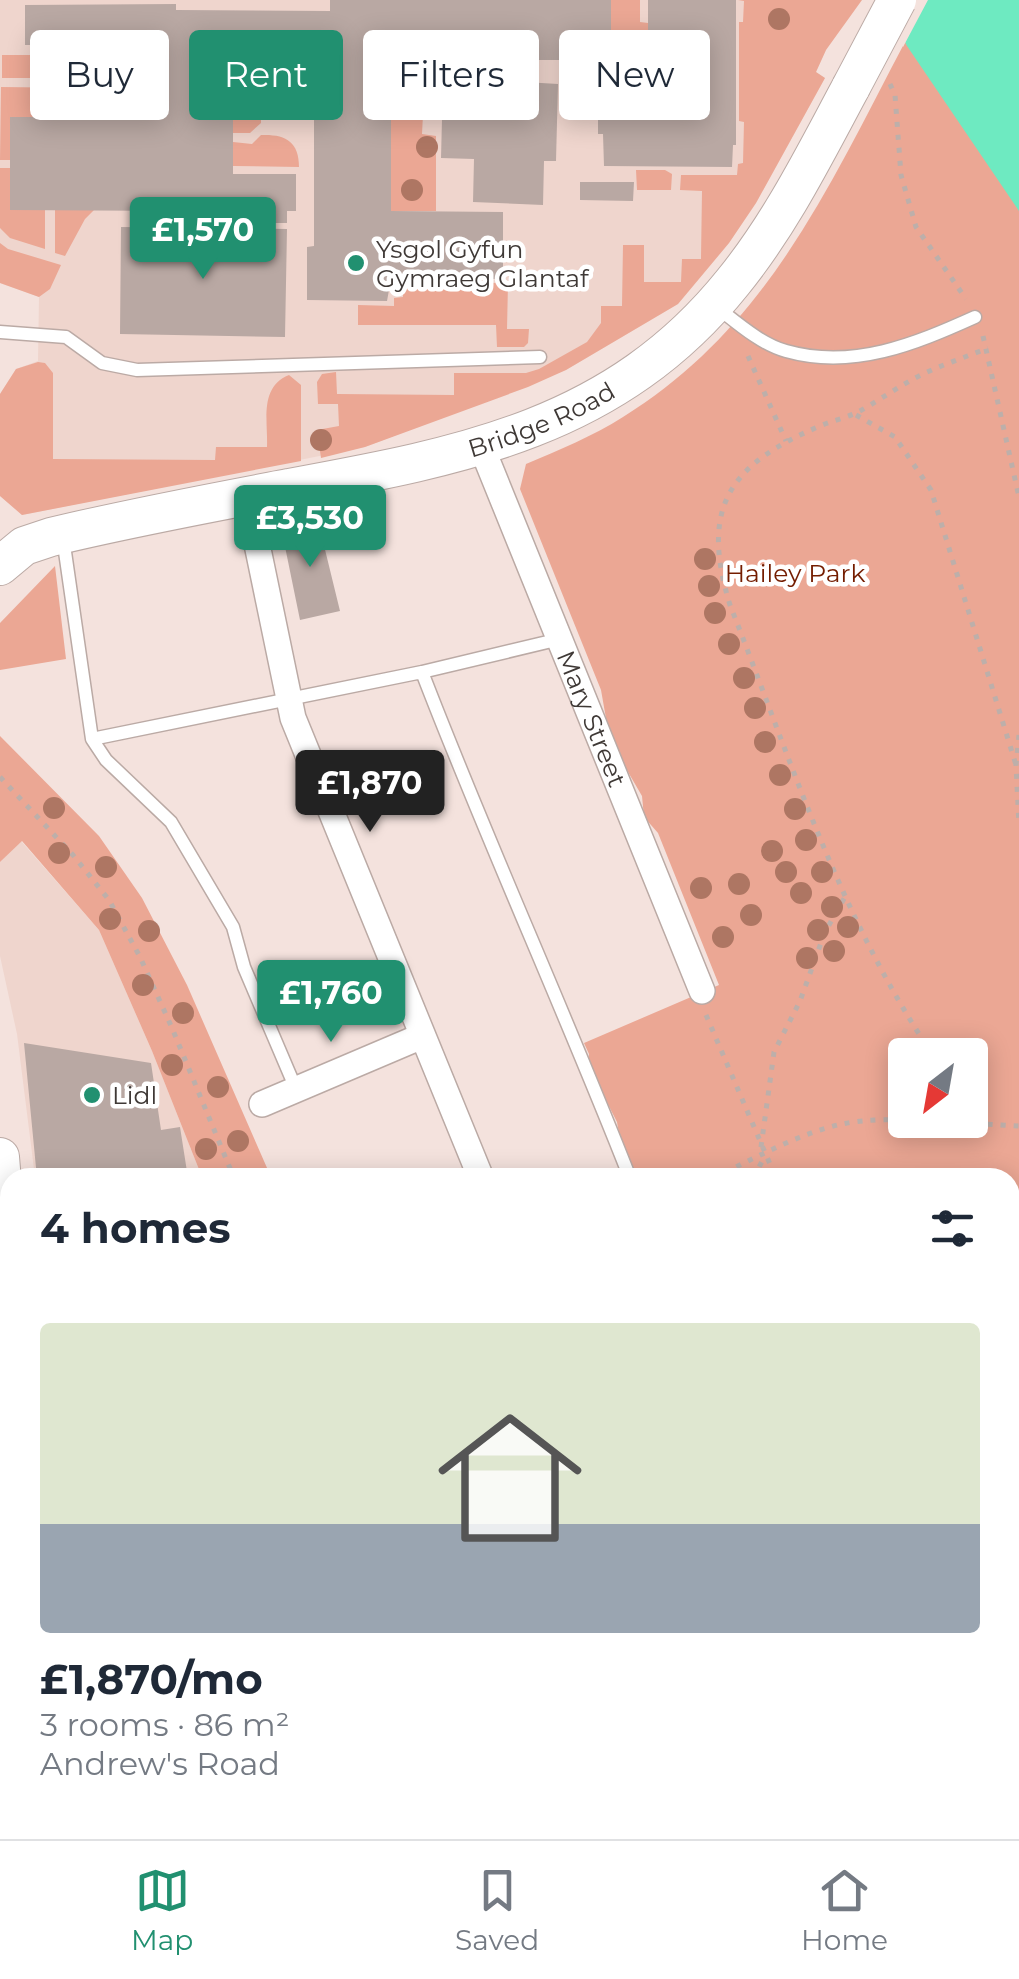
<!DOCTYPE html>
<meta charset="utf-8">
<style>
:root{--surface:#fff;--page:#f2f2f3;--text:#1f2937;--muted:#747a83;--line:#e0e1e3;--accent:#219070}
body{margin:0;font-family:Montserrat,sans-serif;background:var(--page);color:var(--text);height:100vh;display:flex;flex-direction:column;font-size:38px;white-space:nowrap}
*{box-sizing:border-box;margin:0}
p{font-size:32px;color:var(--muted)}
.icon{flex:none;width:55px;height:55px;fill:none;stroke:currentColor;stroke-width:2;stroke-linecap:round;stroke-linejoin:round}
.map{position:relative;flex:1;overflow:hidden}
.drawer{position:absolute;left:0px;top:1168px;width:1020px;height:672px;display:flex;flex-direction:column;background:var(--surface);border-radius:30px 30px 0 0;box-shadow:0 5px 25px #0003}
.drawer>*{flex:none}
.guide{position:absolute;left:30px;top:30px;width:960px;height:90px;display:flex;gap:20px}
.needle{width:65px;rotate:211deg}
.controls{position:absolute;left:888px;top:1038px;display:grid;gap:20px}
.controls a{display:grid;place-items:center;width:100px;height:100px;border-radius:10px;background:var(--surface);box-shadow:0 5px 25px #0003;font-size:50px}
.price{position:absolute;translate:-50% -85px;padding:0 22px;border-radius:10px;background:var(--accent);color:#fff;font-size:32px;line-height:65px;filter:drop-shadow(0 2px 5px #0008)}
.price::after{content:'';position:absolute;left:50%;top:60px;width:30px;height:22px;margin-left:-15px;background:inherit;clip-path:polygon(0 0,100% 0,50% 100%)}
.price.current{background:#222;color:#fff}
ul{padding:0;list-style:none}
li{display:grid;align-content:center;gap:20px;height:530px;padding:0 40px}
li+li{border-top:2px solid var(--line)}
li span{display:grid;place-items:center;height:310px;border-radius:10px;color:#555}
li>.icon{margin-inline-start:auto}
span .icon{width:180px;height:180px;fill:#fffc;stroke-width:1}
li b{font-size:42px}
h2{display:flex;justify-content:space-between;align-items:center;height:120px;padding:0 40px;font-size:42px}
.pill{padding:0 35px;border-radius:10px;background:var(--surface);box-shadow:0 5px 25px #0003;font-size:35px;line-height:90px}
.pill.current{background:var(--accent);color:#fff}
.menu{display:flex;justify-content:space-around;align-items:center;height:140px;border-top:2px solid var(--line);background:var(--surface);font-size:28px;color:var(--muted)}
.menu a{display:grid;justify-items:center;gap:5px}
.menu .current{color:var(--accent)}
.map>svg:first-child{display:block}
</style>
<div class="map">
<svg width="1019" height="1839" viewBox="0 0 1019 1839">
<rect width="100%" height="100%" fill="#f4e2dd"/>
<path fill="#efd5cd" d="M0,0h801l25,50 -10,22 9,6 -69,125 -27,40 -51,61 -112,66 -201,77 -343,68 -22,-19v-102l16,-25 22,-8 1,-64 -39,-14z
M21,841l78,89 53,121 50,126h-167l-18,-143 -17,-78v-94z"/>
<path fill="#eba794" fill-rule="evenodd" d="M611,0h29v22l8,1v58h-46v22h-9v-18l-25,-1v-24h43z
M738,0h124l-36,50 -10,22 9,6 -69,125 -27,40 -51,61 -112,66 -38,17 -163,60 -44,11 -4,-28 22,-4 -1,-22h-20l-1,-22 5,-8 14,-2 1,22 117,1v-22h72l13,-4 48,-27 14,-19v-17h21l1,-61h21v37h37l1,-23h19l1,-68 -22,-1 1,-15h56l1,-11 5,-1 1,-41 -5,-1v-99h4l1,-21z
M905,42l114,161v1636h-632l-1,-9h624v-652l-371,-1 -17,-25 -5,-30 -29,-57 1,-11 -5,-11 135,-58 -61,-152 -14,-16 -2,-21 -32,-55 -9,-51 -81,-201 6,-25c33,-14 67,-28 97,-47 145,-90 206,-231 282,-375zM905,1055h65v65h-65z
M2,55h30v23h-30z
M233,55l59,1 -2,55 -5,3h-24v9l-11,10h-17z
M1,87l86,1 -1,29h-76v43h-10z
M391,94l33,1 -2,39 14,2v75h-45z
M261,135c24,-1 38,6 38,32l-66,-1v-24l19,2z
M0,168h10v42h35v39l-35,-11 -10,-10z
M636,170h29l7,4 -1,16h-34z
M55,210h39l-9,9 -20,37 -10,-3z
M0,243l8,6 53,16 -11,24 -11,8 -39,-14z
M403,282l105,1 -1,46h22l-1,14 -4,4h-27l-1,-22h-138v-20l36,1v-8l9,-1z
M38,362l7,1 8,10v86l162,1 1,-13h51c1,-26 -8,-60 22,-72l12,10v76l-279,54 -22,-19v-102l16,-25z
M55,566l11,93 -66,11v-47z
M0,736l99,100 43,62 45,87 84,192h-69l-50,-126 -53,-121 -77,-89 -22,21z"/>
<path fill="#6eeac1" d="M884,0h135v211l-112,-165z"/>
<path fill="#f4e2dd" d="M879,0h49l-25,47 -23,-45z"/>
<path fill="#b9a8a3" d="M330,0h281v60h-137v19l84,5 -2,77h-12l-1,44 -70,-3 1,-43 -33,-1 2,-78 20,-1v-18h-38v26h-34v124l112,1v67h-112l-4,22 -80,-1v-53l7,-1v-190h-50v9h-14v-10h-17v119h63v37h-9v12h-43v-12h-40v12l-23,-1v-11l-171,-1v-93h129v-46h-86v-26h-28v-40l151,-1v6l154,1z
M648,0h88v145h-3l-1,22 -128,-1 -1,-32h-5v-17h4v-36h46z
M580,182h54l-1,19 -53,-1z
M121,227l166,2 -2,108 -165,-3z
M307,515l3,12 9,-2 21,86 -40,9 -18,-88 12,-3 -3,-11z
M24,1043l127,20 10,67 19,-3 8,51h-151z"/>
<g fill="none" stroke-linecap="round" stroke-linejoin="round">
<defs>
<path id="lane" d="M714,305c21,16 46,39 72,46 67,19 129,-7 189,-34
M0,332l66,5 36,26 35,7 403,-13
M63,538l29,201 330,-67c65,169 140,333 206,501l-11,5
M422,672l138,-33
M92,739l14,21 65,62 62,105 11,40 52,122"/>
<g id="street">
<path id="s1" d="M482,448l220,543"/>
<path d="M247,496l46,222 188,460"/>
<path d="M262,1104l160,-68"/>
<path d="M0,1425h10"/>
</g>
<g id="primary">
<path id="s2" d="M0,566l24,-20 27,-9c78,-19 159,-34 238,-49 174,-32 327,-60 444,-206 48,-59 82,-128 118,-195"/>
<path d="M0,1157l10,123"/>
<path d="M7,1839l3,-27"/>
</g>
</defs>
<use href="#lane" stroke="#bbaaa5" stroke-width="15"/>
<use href="#street" stroke="#bbaaa5" stroke-width="28"/>
<use href="#primary" stroke="#bbaaa5" stroke-width="40"/>
<path stroke="#bdafaa" stroke-width="5" stroke-dasharray="5 8" stroke-linecap="butt" d="M890,84l5,11 6,80 15,52 50,72
M983,336l36,161
M748,356l38,85
M856,415l39,22 36,53 85,275
M1019,735l-3,30 3,60
M0,777l73,78 36,45 31,57 32,71 62,150
M706,1015l70,163
M933,1055c-93,-136 -143,-298 -203,-450 -30,-97 -2,-140 90,-179 12,-5 25,-8 36,-13 23,-12 44,-28 67,-39 21,-10 43,-17 65,-26
M970,1106l13,18
M761,1147l13,-95 26,-51 25,-69 20,-35
M713,1178c41,-19 84,-44 129,-54 47,-10 126,0 177,2
M753,1178l12,-22
M1010,1641l9,8
M422,1830v9
M467,1839l22,-9
M1018,1839l1,-8"/>
<use href="#lane" stroke="#fff" stroke-width="12"/>
<use href="#street" stroke="#fff" stroke-width="25"/>
<use href="#primary" stroke="#fff" stroke-width="38"/>
<defs>
<path id="primary-bridge" d="M851,87l46,-87"/>
</defs>
<use href="#primary-bridge" stroke="#bbaaa5" stroke-width="40" stroke-linecap="butt"/>
<use href="#primary-bridge" stroke="#fff" stroke-width="38"/>
</g>
<g fill="#ae7663">
<circle cx="779" cy="19" r="11"/>
<circle cx="585" cy="82" r="11"/>
<circle cx="427" cy="147" r="11"/>
<circle cx="412" cy="190" r="11"/>
<circle cx="321" cy="440" r="11"/>
<circle cx="705" cy="559" r="11"/>
<circle cx="709" cy="586" r="11"/>
<circle cx="715" cy="613" r="11"/>
<circle cx="729" cy="644" r="11"/>
<circle cx="744" cy="678" r="11"/>
<circle cx="755" cy="708" r="11"/>
<circle cx="765" cy="742" r="11"/>
<circle cx="780" cy="775" r="11"/>
<circle cx="54" cy="808" r="11"/>
<circle cx="795" cy="809" r="11"/>
<circle cx="806" cy="840" r="11"/>
<circle cx="772" cy="851" r="11"/>
<circle cx="59" cy="853" r="11"/>
<circle cx="106" cy="867" r="11"/>
<circle cx="786" cy="872" r="11"/>
<circle cx="822" cy="872" r="11"/>
<circle cx="739" cy="884" r="11"/>
<circle cx="701" cy="888" r="11"/>
<circle cx="801" cy="893" r="11"/>
<circle cx="832" cy="907" r="11"/>
<circle cx="751" cy="915" r="11"/>
<circle cx="110" cy="919" r="11"/>
<circle cx="848" cy="927" r="11"/>
<circle cx="818" cy="930" r="11"/>
<circle cx="149" cy="931" r="11"/>
<circle cx="723" cy="937" r="11"/>
<circle cx="834" cy="951" r="11"/>
<circle cx="807" cy="958" r="11"/>
<circle cx="143" cy="985" r="11"/>
<circle cx="183" cy="1013" r="11"/>
<circle cx="172" cy="1065" r="11"/>
<circle cx="218" cy="1087" r="11"/>
<circle cx="238" cy="1141" r="11"/>
<circle cx="206" cy="1149" r="11"/>
</g>
<g fill="#219070" stroke="#fff" stroke-width="4">
<circle cx="356" cy="263" r="10"/>
<circle cx="92" cy="1095" r="10"/>
</g>
<g text-anchor="middle" dominant-baseline="central" stroke-width="9" stroke-linejoin="round" paint-order="stroke">
<g font-size="25" fill="#3f3936" stroke="#fff" text-anchor="start">
<text x="376" y="249">Ysgol Gyfun<tspan x="376" dy="29">Gymraeg Glantaf</tspan></text>
<text x="112" y="1095">Lidl</text>
</g>
<g font-size="25" fill="#3f3936" stroke="#fff">
<text stroke="none"><textPath href="#s2" startOffset="565">Bridge Road</textPath></text>
<text stroke="none"><textPath href="#s1" startOffset="292">Mary Street</textPath></text>
</g>
<g font-size="25" fill="#741d00" stroke="#fff">
<text x="795" y="573">Hailey Park</text>
</g>
</g>
</svg>
<div class="controls">
<a><svg class="needle" viewBox="-14 -14 28 28"><path d="M0-13l5 13h-10z" fill="#e53935"/><path d="M0 13l5-13h-10z" fill="#747a83"/></svg></a>
</div>
<b class="price" style="left:203px;top:282px">£1,570</b>
<b class="price" style="left:310px;top:570px">£3,530</b>
<b class="price current" style="left:370px;top:835px">£1,870</b>
<b class="price" style="left:331px;top:1045px">£1,760</b>
<div class="guide">
<a class="pill">Buy</a>
<a class="pill current">Rent</a>
<a class="pill">Filters</a>
<a class="pill">New</a>
</div>
<section class="drawer">
<h2>4 homes<svg class="icon" aria-label="filters" viewBox="0 0 24 24"><path d="M4 7h16M4 17h16"/><circle cx="9" cy="7" r="2"/><circle cx="15" cy="17" r="2"/></svg></h2>
<ul>
<li><span style="background:linear-gradient(#dfe7d0 65%,#9aa5b1 0)"><svg class="icon" aria-label="home" viewBox="0 0 24 24"><path d="M3 11l9-7 9 7M6 9v11h12V9"/></svg></span><div><b>£1,870/mo</b><p>3 rooms · 86 m²</p><p>Andrew's Road</p></div></li>
</ul>
</section>
</div>
<nav class="menu">
<a class="current"><svg class="icon" aria-label="map" viewBox="0 0 24 24"><path d="M3 6l6-2 6 2 6-2v14l-6 2-6-2-6 2zM9 4v14M15 6v14"/></svg>Map</a>
<a><svg class="icon" aria-label="saved" viewBox="0 0 24 24"><path d="M7 4h10v16l-5-4-5 4z"/></svg>Saved</a>
<a><svg class="icon" aria-label="home" viewBox="0 0 24 24"><path d="M3 11l9-7 9 7M6 9v11h12V9"/></svg>Home</a>
</nav>
